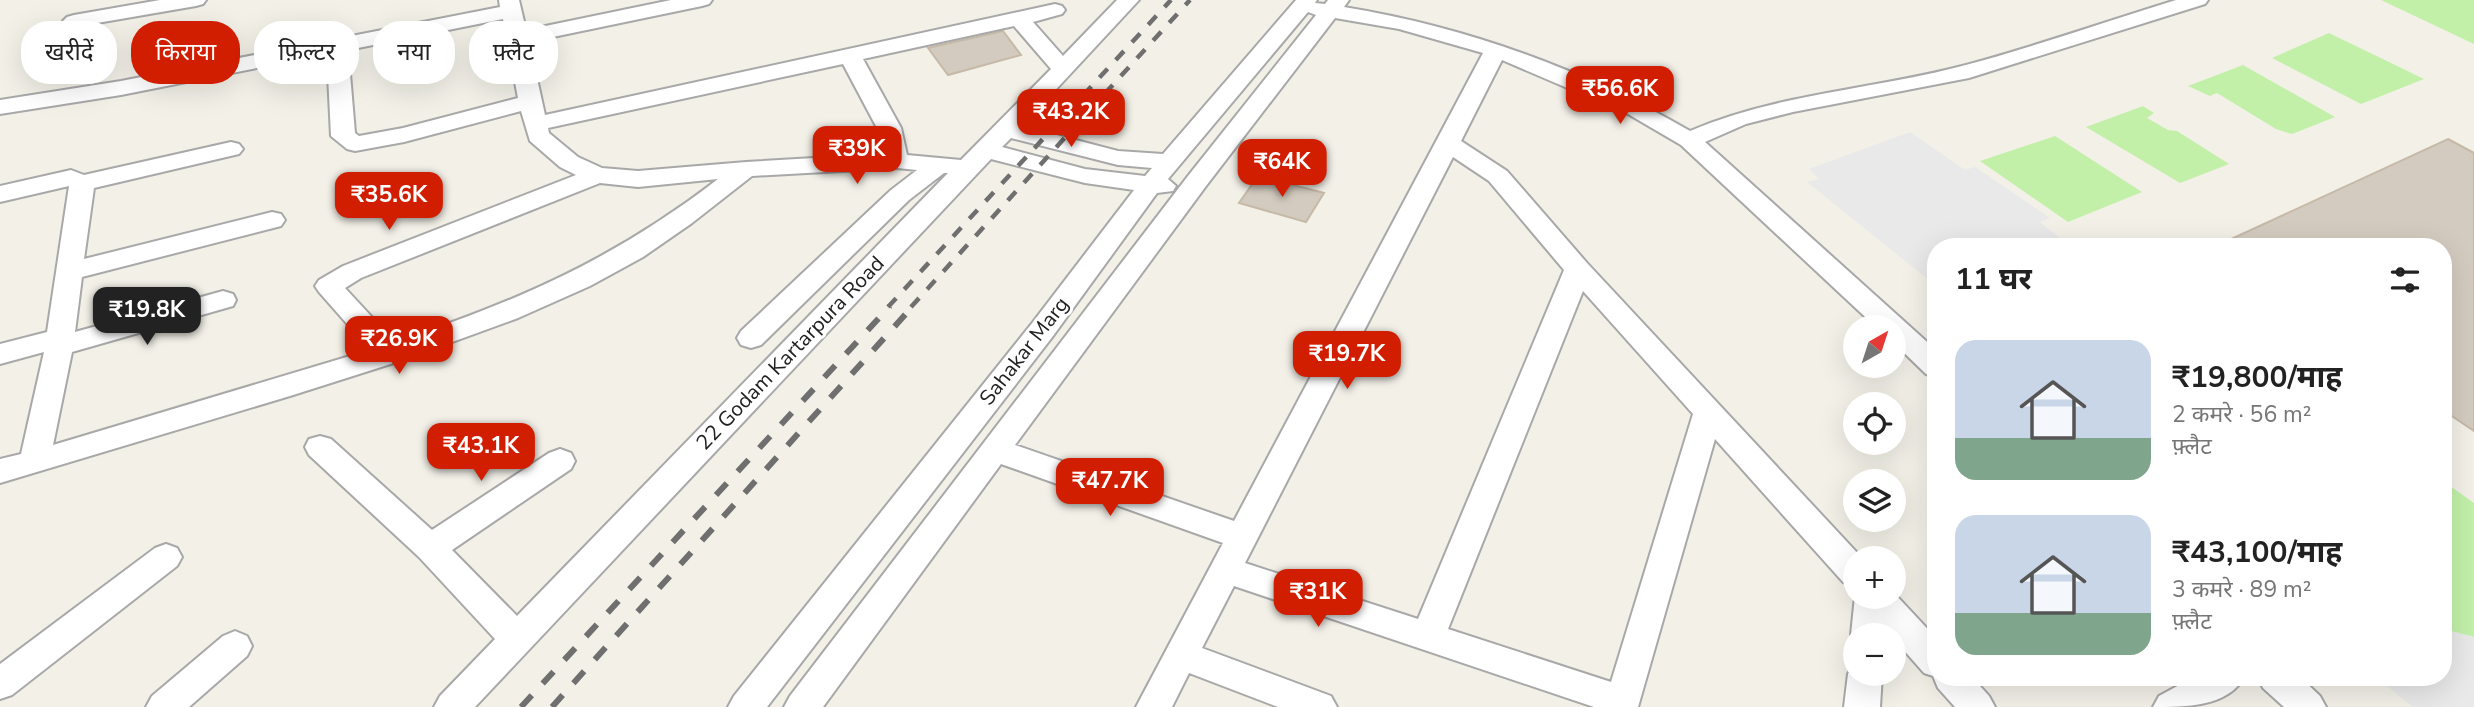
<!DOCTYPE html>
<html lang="hi">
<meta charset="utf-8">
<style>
:root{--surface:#fff;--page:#f6f6f6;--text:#222;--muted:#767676;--accent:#d21e00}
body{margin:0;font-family:"Nunito Sans","Noto Sans Devanagari",sans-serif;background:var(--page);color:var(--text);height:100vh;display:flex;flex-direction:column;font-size:26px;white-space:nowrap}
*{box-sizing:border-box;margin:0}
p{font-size:23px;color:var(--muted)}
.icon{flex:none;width:38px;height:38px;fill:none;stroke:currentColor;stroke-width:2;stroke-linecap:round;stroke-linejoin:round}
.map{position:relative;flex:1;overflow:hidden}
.drawer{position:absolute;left:1927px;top:238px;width:525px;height:448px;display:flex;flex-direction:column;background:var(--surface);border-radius:28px;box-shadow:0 7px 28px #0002}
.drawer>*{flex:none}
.hud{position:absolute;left:21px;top:21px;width:665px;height:63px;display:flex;gap:14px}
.needle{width:46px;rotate:39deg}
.tools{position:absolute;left:1843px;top:315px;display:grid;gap:14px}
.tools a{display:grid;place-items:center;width:63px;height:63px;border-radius:50%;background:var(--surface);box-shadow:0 7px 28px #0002;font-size:35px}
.price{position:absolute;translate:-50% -60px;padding:0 16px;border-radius:14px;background:var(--accent);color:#fff;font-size:23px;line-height:46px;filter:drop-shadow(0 2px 4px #0008)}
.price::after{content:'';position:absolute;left:50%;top:42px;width:21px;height:16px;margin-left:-10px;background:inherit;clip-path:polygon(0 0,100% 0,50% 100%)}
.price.current{background:#222;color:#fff}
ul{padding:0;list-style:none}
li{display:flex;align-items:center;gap:21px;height:175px;padding:0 28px}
li span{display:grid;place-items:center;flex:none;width:196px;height:140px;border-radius:21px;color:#555}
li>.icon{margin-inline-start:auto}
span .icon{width:84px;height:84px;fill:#fffc;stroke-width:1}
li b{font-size:30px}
h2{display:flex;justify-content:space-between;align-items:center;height:84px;padding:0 28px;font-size:30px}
.tag{padding:0 24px;border-radius:28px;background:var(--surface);box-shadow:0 7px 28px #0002;font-size:24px;line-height:63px}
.tag.current{background:var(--accent);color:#fff}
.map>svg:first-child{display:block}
</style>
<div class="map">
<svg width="2474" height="707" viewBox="0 0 2474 707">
<rect width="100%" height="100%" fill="#f2f0e7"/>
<path fill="#c2f0a9" d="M2381,0h93v44z
M2329,33l95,46 -63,25 -89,-46z
M2243,65l92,52 -43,17 -16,-5 -59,-36 -7,3 -22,-10z
M2143,106l11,7 -7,5 21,12 9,1 52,33 -49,19 -94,-56z
M2055,136l87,56 -74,30 -88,-61z
M2443,481l31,22v134l-31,-8z"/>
<path fill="#e9e9e9" d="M1910,132l55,38 10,-3 75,51 -10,4 31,25h-135l-1,38 -128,-103 12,-3 -10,-10z
M2443,629l31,8v70h-61l-37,-30h67z"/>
<path fill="#d3cbbf" stroke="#c6b9a8" stroke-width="2" d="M1003,31l18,24 -73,20 -20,-27z
M2448,139l26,14v278l-31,-21v-163h-229z
M1258,176l66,17 -18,29 -67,-19z"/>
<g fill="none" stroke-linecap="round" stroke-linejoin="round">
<defs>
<path id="minor" d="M160,0h46l-3,4 -7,2 -122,21 -7,-2 -4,-4 4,-4 7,-2z
M499,0h20l7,30 145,-30h41l-3,4 -7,2 -173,36 16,73 510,-111 7,2 3,4 -3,4 -29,8 30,34 54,-56h22l-117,126 96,25 45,3 133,-154h21l-2,3 10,1 3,-4h21l-5,7c122,20 239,62 346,124 87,-37 178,-41 268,-64 73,-19 146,-45 218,-67h32l-3,4 -236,74 -176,34 -47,12 -41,18 231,208v27l-10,-3 -32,-31v-16h-18l-195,-182 -53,-31 -126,-54 -41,81 46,30 80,92 275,295h-7v28l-12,-4 -128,-143 -77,268h-44l-360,-121 -32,62 129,48 6,11h-59l-89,-34 -17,34h-36l87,-164 -222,-79 -178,243h-39l6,-11 398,-520 128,-161 -8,-3 -140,167 8,7 -3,5 -16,2 -104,143 -286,371h-39l6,-11 299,-374 101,-132 -49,-7 -94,-24 -516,548h-41l6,-11 55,-57 -76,-82 -110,-102 -4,-8 4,-8 11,-3 11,3 101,91 117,-77 11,-4 11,4 4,8 -4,8 -119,81 65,66 431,-443h-4l-35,27 -148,145 -10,3 -10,-3 -4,-7 4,-7 150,-141 26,-20 -20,-2 -145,8 -60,47 -49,34 -53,29 -72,32 -118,43 -110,35 -290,87v-24l21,-5 23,-102 -44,12v-20l47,-12 22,-146 -69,16v-16l71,-16 13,5 147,-33 8,2 4,5 -4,5 -145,34 -10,71 188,-47 9,2 4,6 -4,6 -199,51 -7,55 148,-41 10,3 3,6 -3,6 -161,46 -19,93 317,-95 -51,-58 -4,-6 4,-6 24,-14 233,-91 -16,-8 -30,-26 -9,-30 -117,31 -49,9 -8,-2 -16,-13 -4,-82 -206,41 -121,19v-14l121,-19 379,-74zM1335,18l64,11 84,24 -249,468 -219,-76 191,-259zM503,19l15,79 -115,30 -44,8 -4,-3 -7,-83zM1014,26l37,43 -90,91 -54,-5 -6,-27 -38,-69zM843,64l34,64 6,26 -137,8 -108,9 -36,-3 -24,-11 -29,-24 -1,-5zM1011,138l107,27 34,3 -7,8 -60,-7 -83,-22zM1453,157l36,24 75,89 -146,349 -173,-56zM718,179c-104,80 -199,122 -323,163l-50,-54 16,-10 239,-95 38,4zM1583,291l110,123 -82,268 -163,-53z
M166,544l11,4 5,9 -5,9 -165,129 -12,4v-35l155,-116z
M1894,593l42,45v39h36l17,19 6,11h-40l-17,-19 -5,-12 -9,-3 -30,-34v-4l-9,-5v5h-30v8l-4,-8 4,-39 39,1z
M235,631l12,5 5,10 -5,10 -58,51h-43l6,-11 71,-60z
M1855,662v12h27l-2,33h-36l4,-33z
M2194,677h50c-16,30 -59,30 -91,30l6,-11z
M2258,677h42l20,19 6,11h-42l-21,-19z"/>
</defs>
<use href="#minor" stroke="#a8a8a8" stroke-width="4"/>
<use href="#minor" fill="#fff" fill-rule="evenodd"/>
<path stroke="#6f6f6f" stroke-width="4.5" stroke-dasharray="12 12" stroke-linecap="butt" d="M888,307l283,-307
M911,307l279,-307"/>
<path stroke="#6f6f6f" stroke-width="6" stroke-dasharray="16 16" stroke-linecap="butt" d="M521,707l369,-401
M552,707l361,-401"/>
</g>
<g text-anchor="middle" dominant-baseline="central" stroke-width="6" stroke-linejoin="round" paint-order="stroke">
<g font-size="21" fill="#212121" stroke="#fff">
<text transform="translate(1024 351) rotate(-52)">Sahakar Marg</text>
<text transform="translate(790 353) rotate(-46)">22 Godam Kartarpura Road</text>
</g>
</g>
</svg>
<div class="tools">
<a><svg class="needle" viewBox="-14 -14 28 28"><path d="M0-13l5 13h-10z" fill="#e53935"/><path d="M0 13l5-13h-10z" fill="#767676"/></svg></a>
<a><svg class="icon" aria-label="locate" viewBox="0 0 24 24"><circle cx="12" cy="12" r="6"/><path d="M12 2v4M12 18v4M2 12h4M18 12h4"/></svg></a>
<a><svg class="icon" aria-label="layers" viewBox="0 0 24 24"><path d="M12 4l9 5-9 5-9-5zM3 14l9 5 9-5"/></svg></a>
<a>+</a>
<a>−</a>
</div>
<b class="price" style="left:1620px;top:126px">₹56.6K</b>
<b class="price" style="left:1071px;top:149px">₹43.2K</b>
<b class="price" style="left:857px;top:186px">₹39K</b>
<b class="price" style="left:1282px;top:199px">₹64K</b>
<b class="price" style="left:389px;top:232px">₹35.6K</b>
<b class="price current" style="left:147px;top:347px">₹19.8K</b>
<b class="price" style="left:399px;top:376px">₹26.9K</b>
<b class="price" style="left:1347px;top:391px">₹19.7K</b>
<b class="price" style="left:481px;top:483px">₹43.1K</b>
<b class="price" style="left:1110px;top:518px">₹47.7K</b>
<b class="price" style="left:1318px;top:629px">₹31K</b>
<div class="hud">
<a class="tag">खरीदें</a>
<a class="tag current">किराया</a>
<a class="tag">फ़िल्टर</a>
<a class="tag">नया</a>
<a class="tag">फ़्लैट</a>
</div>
<section class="drawer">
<h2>11 घर<svg class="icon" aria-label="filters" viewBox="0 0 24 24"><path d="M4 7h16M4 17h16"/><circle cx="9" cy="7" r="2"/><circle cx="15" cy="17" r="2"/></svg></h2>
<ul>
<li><span style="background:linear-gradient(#c9d6e8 70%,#7fa58c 0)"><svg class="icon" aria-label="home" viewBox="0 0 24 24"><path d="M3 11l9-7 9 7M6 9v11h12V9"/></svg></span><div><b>₹19,800/माह</b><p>2 कमरे · 56 m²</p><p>फ़्लैट</p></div></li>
<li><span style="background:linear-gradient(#c9d6e8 70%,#7fa58c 0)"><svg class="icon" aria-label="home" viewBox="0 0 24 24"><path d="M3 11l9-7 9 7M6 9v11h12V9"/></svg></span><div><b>₹43,100/माह</b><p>3 कमरे · 89 m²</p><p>फ़्लैट</p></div></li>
</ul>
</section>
</div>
